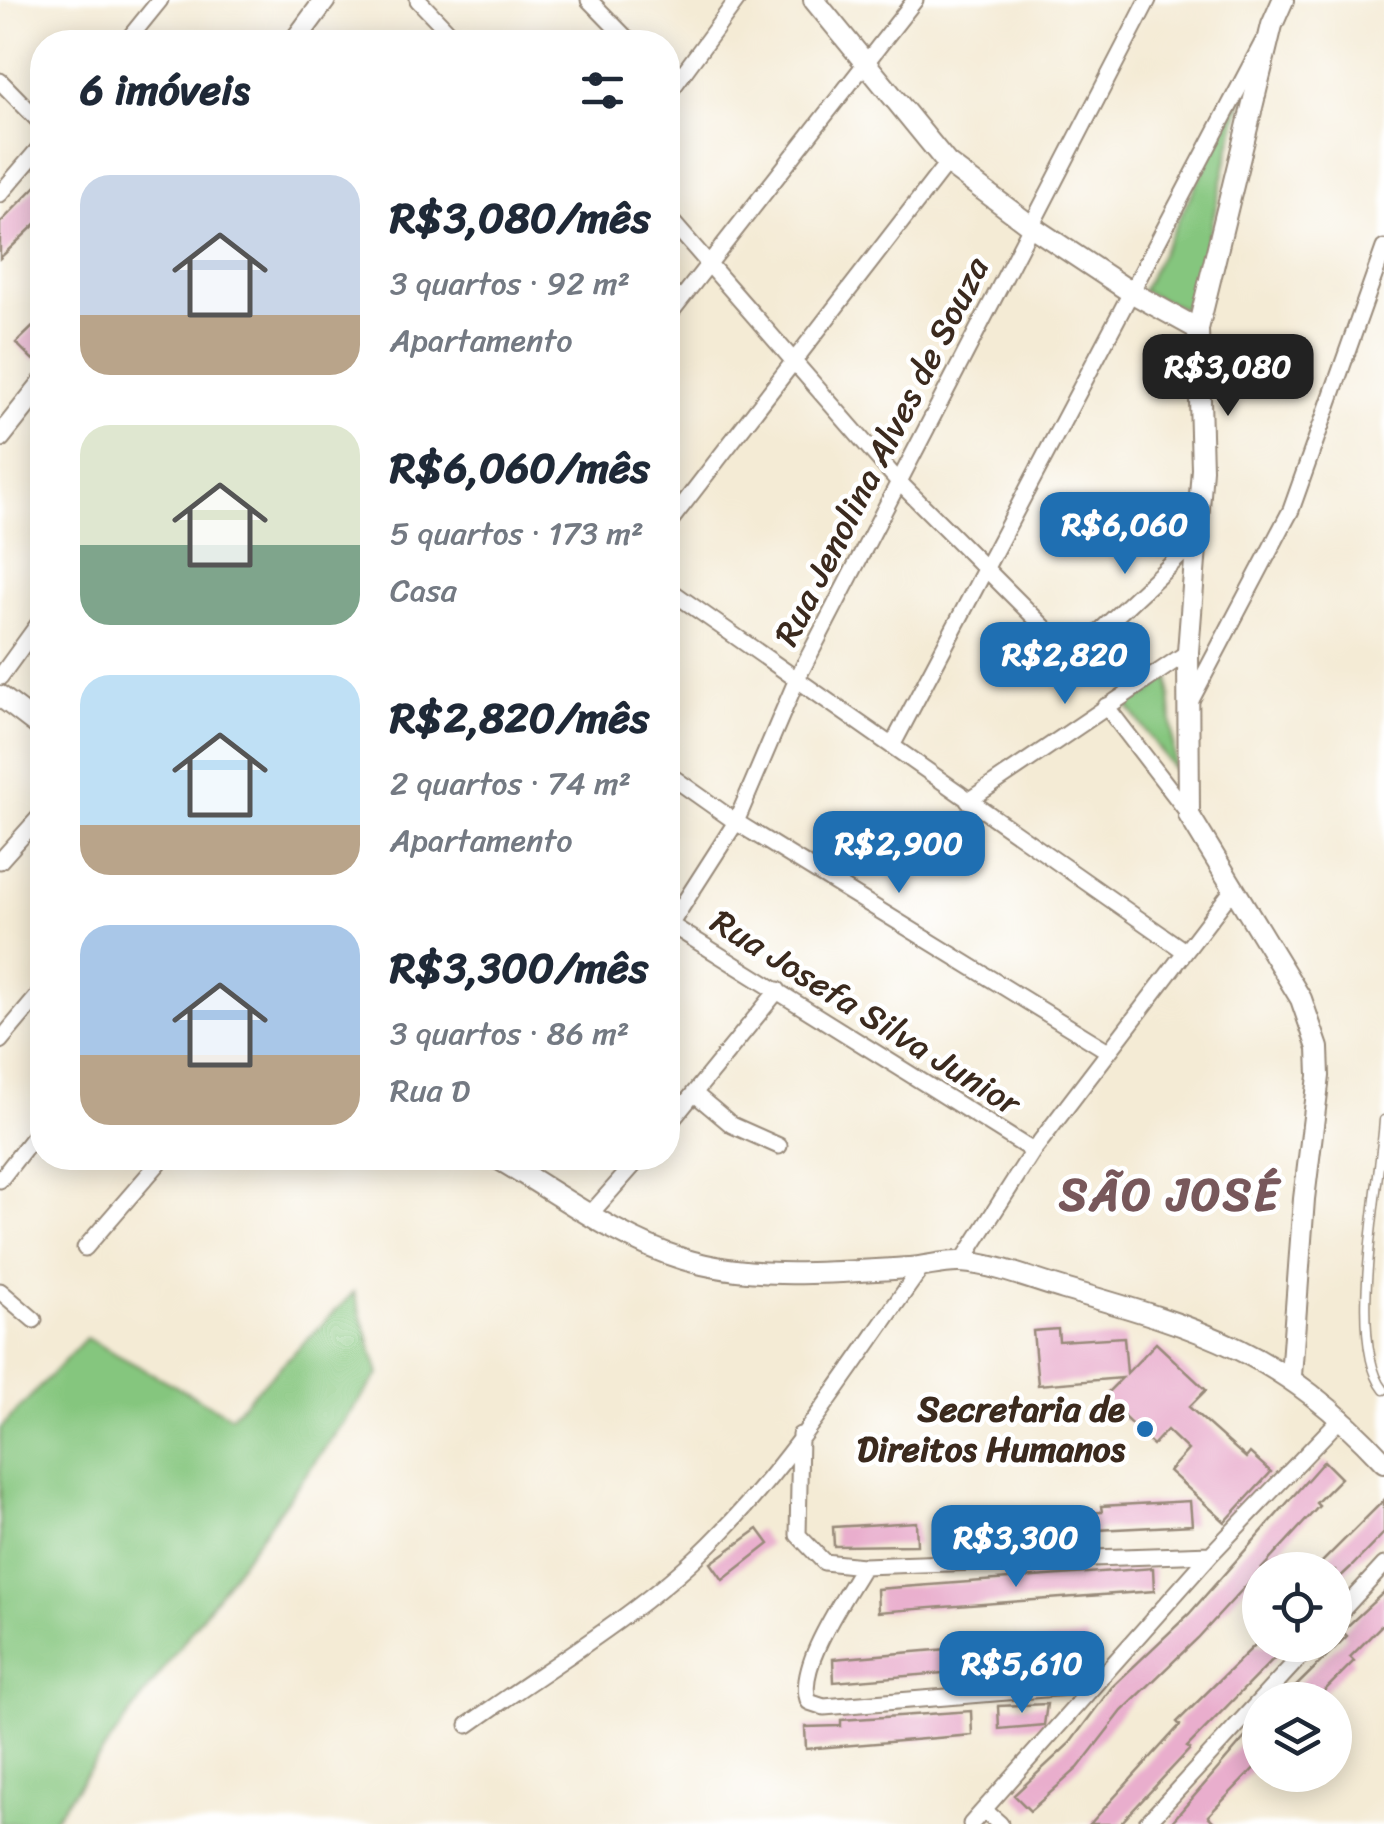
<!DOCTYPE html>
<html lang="pt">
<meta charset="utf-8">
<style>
:root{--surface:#fff;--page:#f2f2f3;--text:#1f2937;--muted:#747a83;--accent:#1f6fb2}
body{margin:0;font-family:Sriracha,sans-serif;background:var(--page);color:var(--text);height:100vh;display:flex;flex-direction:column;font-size:38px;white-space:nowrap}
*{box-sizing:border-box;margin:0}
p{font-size:32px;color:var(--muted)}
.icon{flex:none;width:55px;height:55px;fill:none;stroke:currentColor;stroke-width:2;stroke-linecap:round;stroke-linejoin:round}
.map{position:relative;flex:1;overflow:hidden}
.panel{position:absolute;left:30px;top:30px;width:650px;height:1140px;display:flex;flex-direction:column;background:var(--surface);border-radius:40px;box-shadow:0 5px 25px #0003}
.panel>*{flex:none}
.fabs{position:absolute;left:1242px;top:1552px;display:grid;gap:20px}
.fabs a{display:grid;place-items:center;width:110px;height:110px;border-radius:50%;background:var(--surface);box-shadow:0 5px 25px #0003;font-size:50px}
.price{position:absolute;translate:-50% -85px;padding:0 22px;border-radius:20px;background:var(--accent);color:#fff;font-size:32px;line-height:65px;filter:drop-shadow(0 2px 5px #0008)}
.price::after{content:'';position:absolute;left:50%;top:60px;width:30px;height:22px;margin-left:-15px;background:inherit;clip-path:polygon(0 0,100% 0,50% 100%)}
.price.active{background:#222;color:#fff}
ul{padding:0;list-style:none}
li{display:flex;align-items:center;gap:30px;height:250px;padding:0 50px}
li span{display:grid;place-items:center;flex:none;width:280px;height:200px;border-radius:30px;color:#555}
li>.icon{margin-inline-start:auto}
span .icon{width:120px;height:120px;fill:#fffc;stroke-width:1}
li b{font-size:42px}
h2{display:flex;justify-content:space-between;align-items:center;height:120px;padding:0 50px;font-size:42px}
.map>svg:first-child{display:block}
</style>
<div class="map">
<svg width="1384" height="1824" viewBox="0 0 1384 1824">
<rect width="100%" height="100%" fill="#fff"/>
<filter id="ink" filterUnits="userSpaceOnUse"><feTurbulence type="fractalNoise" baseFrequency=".01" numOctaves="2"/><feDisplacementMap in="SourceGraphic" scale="20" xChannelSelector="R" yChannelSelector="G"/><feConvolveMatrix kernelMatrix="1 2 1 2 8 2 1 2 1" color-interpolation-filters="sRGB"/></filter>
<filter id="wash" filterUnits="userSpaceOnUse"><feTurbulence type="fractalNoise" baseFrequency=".0048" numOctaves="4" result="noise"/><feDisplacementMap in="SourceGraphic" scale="40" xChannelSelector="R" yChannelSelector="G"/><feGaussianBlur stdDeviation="2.25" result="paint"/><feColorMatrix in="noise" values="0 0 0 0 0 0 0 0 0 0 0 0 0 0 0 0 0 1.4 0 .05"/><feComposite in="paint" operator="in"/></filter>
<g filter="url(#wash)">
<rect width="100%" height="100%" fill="#f4ebd5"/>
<path fill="#85c67e" stroke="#60784e" stroke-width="2.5" d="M1243,92l-52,220 -49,-21z
M1169,677l6,94 -48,-66z
M354,1292l25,82 -329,450h-50v-395l86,-91 145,78z"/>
<g id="blocks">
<path fill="#e9aecd" d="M42,180v38l-42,40v-35z
M42,318v33l-9,9 -17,-17z
M1058,1329l1,12 65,-4 3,36 29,-30 50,47 -17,17 57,51 4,-5 21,19 -46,50 -56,-51 19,-21 -21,-20 -14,15 -50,-48 19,-19 -84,7 -5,-54z
M1324,1461l17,17 -25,25 3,3 -121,132 -76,73 -44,57 -48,43 -16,-16 56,-52 42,-56 77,-73z
M1384,1500v33l-32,33 -17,16v-12h-21z
M1190,1501l2,24 -95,5v6l-83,2 -1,-23 89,-3 -1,-6z
M916,1522l1,23 -83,1 -1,-19z
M758,1529l11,15 -46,36 -12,-17z
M1153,1568l1,23 -276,21 -1,-23z
M1384,1592v31l-34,34 4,4 -32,32 7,7h-47l65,-64 -5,-5z
M1087,1637l2,24 -255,21 -1,-23z
M1255,1645h32l-100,102 3,2 -70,75h-30l90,-99 -3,-3z
M1047,1704l-3,21 -45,4 -1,-23z
M971,1711l1,24 -166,14 -1,-22 36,-1v-6z
M1260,1720v42l-52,54 8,8h-46z"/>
</g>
</g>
<g filter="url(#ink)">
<use href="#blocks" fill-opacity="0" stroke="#988a7a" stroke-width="2.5"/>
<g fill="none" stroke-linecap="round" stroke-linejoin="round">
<defs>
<path id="lane" d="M1384,1120c-4,64 -38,223 0,270"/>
<path id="street" d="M418,0l40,42
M589,0l41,42
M126,42l34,-42
M0,81l42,43
M668,94l69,-94
M0,194l42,-49
M668,217l230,264 168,168 10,3 7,-5 115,-108
M668,316l247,-316
M668,524l279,-361
M668,589l515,361
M0,677l42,-58
M1190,702l101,-192 93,-262
M1106,706l83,108
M892,746l371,-704
M668,774l68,48 372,229
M968,801l220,-149
M0,861l42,-47
M668,923l365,228
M668,928l68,-106 61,-143 351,-679
M0,1041l42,-50
M695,1094l37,31 47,21
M668,1125l110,-135
M0,1180l42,-54
M592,1212l48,-54
M85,1248l78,-90
M962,1262l71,-111 201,-263
M0,1291l34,29
M800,1435l-2,100 26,27 39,4
M1335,1618l49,-53
M1094,1685l-270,22 -15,-5c-15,-33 37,-106 54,-136l348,-12
M468,1725c83,-60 178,-114 250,-189 78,-80 139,-179 204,-269
M984,1810l16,14
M971,1824l240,-270 131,-137
M1146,1824l165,-179"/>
<path id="secondary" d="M814,0l133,163 84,63 98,65 69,38
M1283,0l-11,25 -74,304 4,140 -14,183 1,163 112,184 17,49 1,28 -15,123 -13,177
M294,42l31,-42
M0,437l42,-53
M0,696l42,32
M497,1158c59,34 120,81 186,101 71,22 153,13 226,9 17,-1 35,-7 52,-6 34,2 71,18 103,27 140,40 218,63 320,173"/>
</defs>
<use href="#lane" stroke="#988a7a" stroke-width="11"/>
<use href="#street" stroke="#988a7a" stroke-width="19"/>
<use href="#secondary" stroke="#988a7a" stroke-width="24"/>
<use href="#lane" stroke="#fff" stroke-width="8"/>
<use href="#street" stroke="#fff" stroke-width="15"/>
<use href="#secondary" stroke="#fff" stroke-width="20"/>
</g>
</g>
<circle fill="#1f6fb2" stroke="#fff" stroke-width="4" cx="1145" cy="1429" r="10"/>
<g text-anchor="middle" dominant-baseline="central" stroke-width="9" stroke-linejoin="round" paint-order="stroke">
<g font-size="35" fill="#3b2a1e" stroke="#fff">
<text transform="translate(881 451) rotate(-63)">Rua Jenolina Alves de Souza</text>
<text transform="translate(866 1012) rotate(32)">Rua Josefa Silva Junior</text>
</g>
<g font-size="35" font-weight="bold" fill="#3b2a1e" stroke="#fff" text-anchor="end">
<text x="1125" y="1409">Secretaria de<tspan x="1125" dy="40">Direitos Humanos</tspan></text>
</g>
<g font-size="45" font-weight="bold" letter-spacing="2.5" fill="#78585b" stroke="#fff">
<text x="1170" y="1195">SÃO JOSÉ</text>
</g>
</g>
</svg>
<div class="fabs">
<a><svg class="icon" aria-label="locate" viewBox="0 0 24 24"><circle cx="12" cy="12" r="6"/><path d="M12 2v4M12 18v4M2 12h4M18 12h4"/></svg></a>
<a><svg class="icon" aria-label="layers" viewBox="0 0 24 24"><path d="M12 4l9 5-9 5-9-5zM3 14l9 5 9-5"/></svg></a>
</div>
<b class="price active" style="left:1228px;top:419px">R$3,080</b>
<b class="price" style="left:1125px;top:577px">R$6,060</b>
<b class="price" style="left:1065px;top:707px">R$2,820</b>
<b class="price" style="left:899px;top:896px">R$2,900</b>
<b class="price" style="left:1016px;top:1590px">R$3,300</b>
<b class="price" style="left:1022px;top:1716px">R$5,610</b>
<section class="panel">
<h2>6 imóveis<svg class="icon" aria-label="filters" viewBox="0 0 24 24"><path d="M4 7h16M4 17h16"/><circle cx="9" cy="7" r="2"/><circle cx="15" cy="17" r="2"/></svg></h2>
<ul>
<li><span style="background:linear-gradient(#c9d6e8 70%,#b9a48a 0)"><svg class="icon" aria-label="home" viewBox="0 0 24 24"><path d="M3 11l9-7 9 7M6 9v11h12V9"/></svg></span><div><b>R$3,080/mês</b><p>3 quartos · 92 m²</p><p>Apartamento</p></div></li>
<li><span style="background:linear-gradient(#dfe7d0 60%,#7fa58c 0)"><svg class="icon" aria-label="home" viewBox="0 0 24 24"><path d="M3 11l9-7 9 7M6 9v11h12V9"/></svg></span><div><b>R$6,060/mês</b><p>5 quartos · 173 m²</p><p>Casa</p></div></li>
<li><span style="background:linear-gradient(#bfe0f5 75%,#b9a48a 0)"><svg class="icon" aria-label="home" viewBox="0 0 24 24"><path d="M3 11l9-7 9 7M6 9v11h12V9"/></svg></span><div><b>R$2,820/mês</b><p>2 quartos · 74 m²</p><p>Apartamento</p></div></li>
<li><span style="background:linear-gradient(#a9c7e8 65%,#b9a48a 0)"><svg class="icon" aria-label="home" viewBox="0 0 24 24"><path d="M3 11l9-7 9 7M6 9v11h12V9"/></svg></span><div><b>R$3,300/mês</b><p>3 quartos · 86 m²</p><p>Rua D</p></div></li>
</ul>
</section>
</div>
